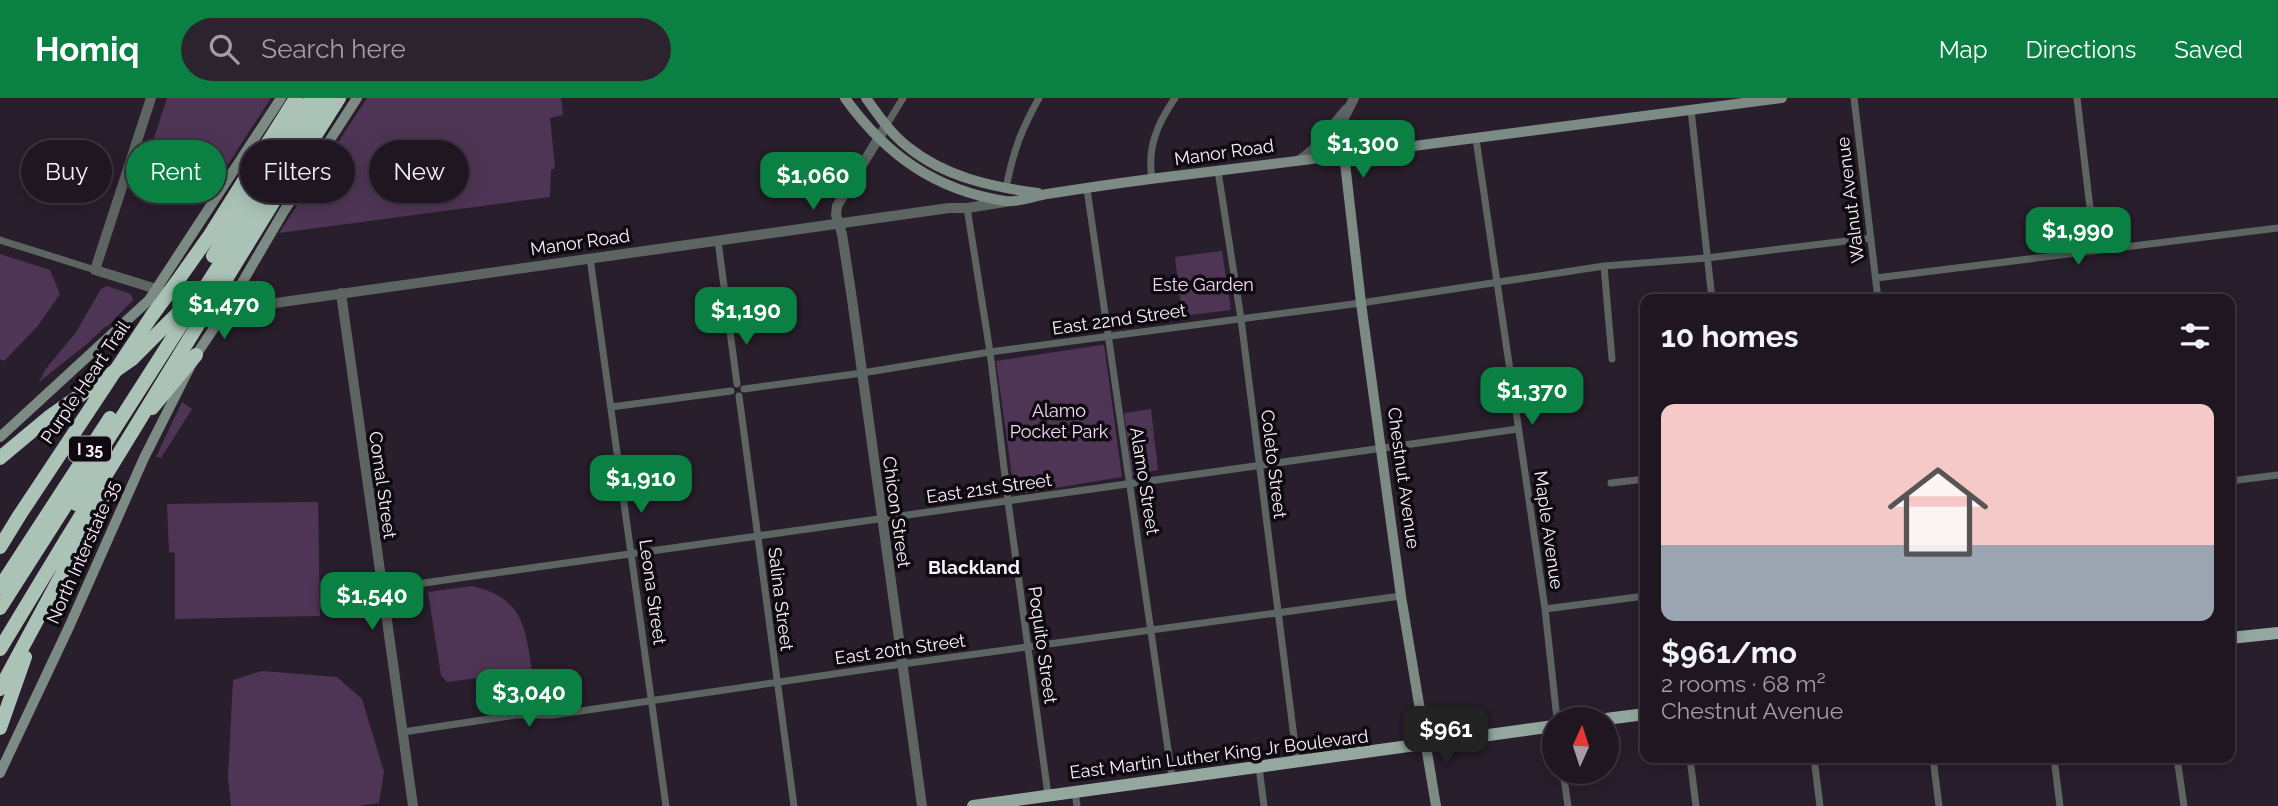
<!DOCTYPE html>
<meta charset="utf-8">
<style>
:root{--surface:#1f1621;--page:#2c232e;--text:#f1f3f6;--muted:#a19fa5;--line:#3c353f;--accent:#0b8043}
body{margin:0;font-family:Raleway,sans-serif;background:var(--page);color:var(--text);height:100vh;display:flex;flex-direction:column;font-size:26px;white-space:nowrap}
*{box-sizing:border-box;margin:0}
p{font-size:23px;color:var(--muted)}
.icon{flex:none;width:38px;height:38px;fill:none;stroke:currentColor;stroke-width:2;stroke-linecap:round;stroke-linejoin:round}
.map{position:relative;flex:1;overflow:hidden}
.side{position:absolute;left:1640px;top:196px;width:595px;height:469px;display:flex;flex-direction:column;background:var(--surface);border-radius:14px;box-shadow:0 4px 18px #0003,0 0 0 2px var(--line)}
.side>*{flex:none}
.guide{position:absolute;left:21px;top:42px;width:665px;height:63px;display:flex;gap:14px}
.needle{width:46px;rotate:3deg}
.tools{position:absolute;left:1542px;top:609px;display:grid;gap:14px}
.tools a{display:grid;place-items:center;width:77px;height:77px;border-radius:50%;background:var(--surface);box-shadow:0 4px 18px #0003,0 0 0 2px var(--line);font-size:35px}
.price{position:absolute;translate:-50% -60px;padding:0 16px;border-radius:14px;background:var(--accent);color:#fff;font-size:23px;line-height:46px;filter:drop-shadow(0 2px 4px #0008)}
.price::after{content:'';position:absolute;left:50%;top:42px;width:21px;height:16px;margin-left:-10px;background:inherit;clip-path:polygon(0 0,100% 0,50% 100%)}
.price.active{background:#222;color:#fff}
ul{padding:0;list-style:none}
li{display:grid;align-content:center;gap:14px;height:371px;padding:0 21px}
li span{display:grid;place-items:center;height:217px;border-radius:14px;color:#555}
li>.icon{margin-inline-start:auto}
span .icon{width:126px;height:126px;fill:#fffc;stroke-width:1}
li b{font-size:30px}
h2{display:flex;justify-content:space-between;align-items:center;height:84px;padding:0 21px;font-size:30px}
.chip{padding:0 24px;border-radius:32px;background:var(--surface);box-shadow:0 4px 18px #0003,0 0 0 2px var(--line);font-size:24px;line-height:63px}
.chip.active{background:var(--accent);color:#fff}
header{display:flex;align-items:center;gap:42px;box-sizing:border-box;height:98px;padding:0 35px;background:var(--accent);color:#fff}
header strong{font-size:33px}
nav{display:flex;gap:38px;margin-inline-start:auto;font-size:24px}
.search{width:490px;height:63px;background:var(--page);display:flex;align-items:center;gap:18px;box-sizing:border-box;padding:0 24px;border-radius:38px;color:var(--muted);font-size:26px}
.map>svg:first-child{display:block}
</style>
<header>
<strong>Homiq</strong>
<div class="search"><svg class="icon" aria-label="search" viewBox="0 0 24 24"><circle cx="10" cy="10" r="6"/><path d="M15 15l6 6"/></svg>Search here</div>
<nav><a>Map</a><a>Directions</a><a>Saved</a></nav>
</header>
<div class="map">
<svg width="2278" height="708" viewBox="0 0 2278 708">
<rect width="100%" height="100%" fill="#291e2c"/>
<path fill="#4f3555" d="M167,0h104l-63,97 -66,-21z
M367,0h194l2,17 -13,3 5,50 -4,2 -1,27 -271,36z
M1222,153l9,59 -49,6 -7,-59z
M0,156l50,16 10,24 -23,33 -33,34 -4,-2z
M107,188l24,8 2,6 -26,27 -1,-1 -18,17 -49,39 6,-12 31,-38 25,-43z
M1101,247h3l1,7 17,125 -103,17 -5,-3 -18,-130z
M182,304l10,7 -31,49 -5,-1z
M1151,311l7,61 -26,5 -8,-62z
M318,404l2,114 -145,3v-66l-6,-1 -2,-48z
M472,488c51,12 53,40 60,85l-85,11 -6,-7 -13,-83z
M262,573l75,6 25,22 22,73 -5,31 -20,3h-128l-3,-28 5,-98z"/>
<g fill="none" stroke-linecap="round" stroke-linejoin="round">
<path stroke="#5c6561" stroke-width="7" d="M1854,0l24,201
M2077,0l18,152
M1691,12l21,189
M886,28l17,-28
M1476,41l69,470 12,110
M1218,73l23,148 56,442
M1152,81c-5,-31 5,-55 23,-81
M1006,90c7,-36 15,-58 33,-90
M1087,91l85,588
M967,110l23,144 18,149 40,294
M0,142l95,30
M718,143l19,143
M590,160l76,548
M1604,168l8,93
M1876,180l402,-50
M744,291l118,-16 128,-21 371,-49 243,-37 103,-8 164,-20
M739,298l55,410
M611,309l120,-16
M2230,383l48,-6
M1611,385l34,-4
M381,491l1137,-160
M1545,511l100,-13
M403,634l113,-17h37l349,-51 499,-68
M1690,660l6,48
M1814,660l6,48
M1933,660l6,48
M2054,660l6,48
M2177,660l7,48
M1259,669l5,39
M1563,674l5,34
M1075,693l2,15"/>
<path stroke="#5c6561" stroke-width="10" d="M151,0l-56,172 68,21
M886,28l-49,80 -1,9 6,19 10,65 70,507
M1344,56l-1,-34 11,-22
M1299,62c21,-12 31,-33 48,-51
M341,195l72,513
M212,208l14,4 723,-102h18l38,-6"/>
<path stroke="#7c8b84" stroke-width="10" d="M845,0c41,57 90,92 160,103 14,2 28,-5 42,-7 45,-7 91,-14 136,-19 200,-24 400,-51 599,-77
M866,0c12,17 25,36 42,49 37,30 84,40 130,46
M1344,56l17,149 40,293 35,210
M0,339l149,-137 132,-202
M0,675l69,-146 75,-169 52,-103 30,-45 58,-99 73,-113"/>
<path stroke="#95a89f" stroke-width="12" d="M2230,540l48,-5
M1606,621l39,-5
M973,708l581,-80"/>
<path stroke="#abc3b7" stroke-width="14" d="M213,158l99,-158
M176,185l34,-48 86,-137
M152,310l44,-53
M0,360l49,-41 83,-58 48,-48
M76,406l28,-37
M0,449l19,-31
M0,489l110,-169
M0,510l326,-510
M0,551l66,-109
M0,591l76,-141
M0,630l25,-71"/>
<path stroke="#5c6561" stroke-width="10" d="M170,195l42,13"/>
<path stroke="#abc3b7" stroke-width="14" d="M19,418l132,-199 25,-34
M66,442l206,-336 67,-106
M76,450l29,-55"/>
</g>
<g text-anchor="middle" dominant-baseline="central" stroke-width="7" stroke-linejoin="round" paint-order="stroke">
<rect fill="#0f0a10" stroke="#b3acb4" stroke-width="2" x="69" y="338.5" width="42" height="25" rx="5"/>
<g font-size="16" font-weight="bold" fill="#f9f1fb">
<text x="90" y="351">I 35</text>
</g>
<g font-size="18" fill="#f9f1fb" stroke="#0f0a10">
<text transform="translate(1224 54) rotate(-8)">Manor Road</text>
<text transform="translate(1850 102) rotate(-97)">Walnut Avenue</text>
<text transform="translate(580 144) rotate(-8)">Manor Road</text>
<text transform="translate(1119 221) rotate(-8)">East 22nd Street</text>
<text transform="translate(85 284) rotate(-56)">Purple Heart Trail</text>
<text transform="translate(1274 366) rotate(83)">Coleto Street</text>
<text transform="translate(1404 380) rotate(82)">Chestnut Avenue</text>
<text transform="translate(1145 383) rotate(81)">Alamo Street</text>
<text transform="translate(383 387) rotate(82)">Comal Street</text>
<text transform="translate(989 390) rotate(-8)">East 21st Street</text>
<text transform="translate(897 414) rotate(82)">Chicon Street</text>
<text transform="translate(1549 432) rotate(82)">Maple Avenue</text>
<text transform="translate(83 454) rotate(-66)">North Interstate 35</text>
<text transform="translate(653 494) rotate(82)">Leona Street</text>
<text transform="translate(781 501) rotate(83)">Salina Street</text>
<text transform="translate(1043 547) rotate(82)">Poquito Street</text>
<text transform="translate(900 551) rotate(-8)">East 20th Street</text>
<text transform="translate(1219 656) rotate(-7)">East Martin Luther King Jr Boulevard</text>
</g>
<g font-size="18" fill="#f2d9f7" stroke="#0f0a10">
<text x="1203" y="186">Este Garden</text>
<text x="1059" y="312">Alamo<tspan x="1059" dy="21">Pocket Park</tspan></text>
</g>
<g font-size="19" font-weight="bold" fill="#f9f1fb" stroke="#0f0a10">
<text x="974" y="469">Blackland</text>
</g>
</g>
</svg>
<div class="tools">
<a><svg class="needle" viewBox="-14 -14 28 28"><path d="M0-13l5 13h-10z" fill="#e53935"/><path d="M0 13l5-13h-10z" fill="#a19fa5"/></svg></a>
</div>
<b class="price" style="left:1363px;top:82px">$1,300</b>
<b class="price" style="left:813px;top:114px">$1,060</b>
<b class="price" style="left:2078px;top:169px">$1,990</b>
<b class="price" style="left:224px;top:243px">$1,470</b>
<b class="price" style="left:746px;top:249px">$1,190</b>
<b class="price" style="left:1532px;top:329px">$1,370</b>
<b class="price" style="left:641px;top:417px">$1,910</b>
<b class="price" style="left:372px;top:534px">$1,540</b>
<b class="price" style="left:529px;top:631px">$3,040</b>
<b class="price active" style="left:1446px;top:668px">$961</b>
<div class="guide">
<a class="chip">Buy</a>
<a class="chip active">Rent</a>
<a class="chip">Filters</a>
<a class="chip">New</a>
</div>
<section class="side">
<h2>10 homes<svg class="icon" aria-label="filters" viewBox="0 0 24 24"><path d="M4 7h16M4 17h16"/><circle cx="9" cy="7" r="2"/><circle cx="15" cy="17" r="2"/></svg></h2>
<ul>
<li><span style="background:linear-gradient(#f6c9c9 65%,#9aa5b1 0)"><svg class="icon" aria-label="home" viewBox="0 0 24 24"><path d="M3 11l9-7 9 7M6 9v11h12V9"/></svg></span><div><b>$961/mo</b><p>2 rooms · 68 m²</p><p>Chestnut Avenue</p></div></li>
</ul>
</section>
</div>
